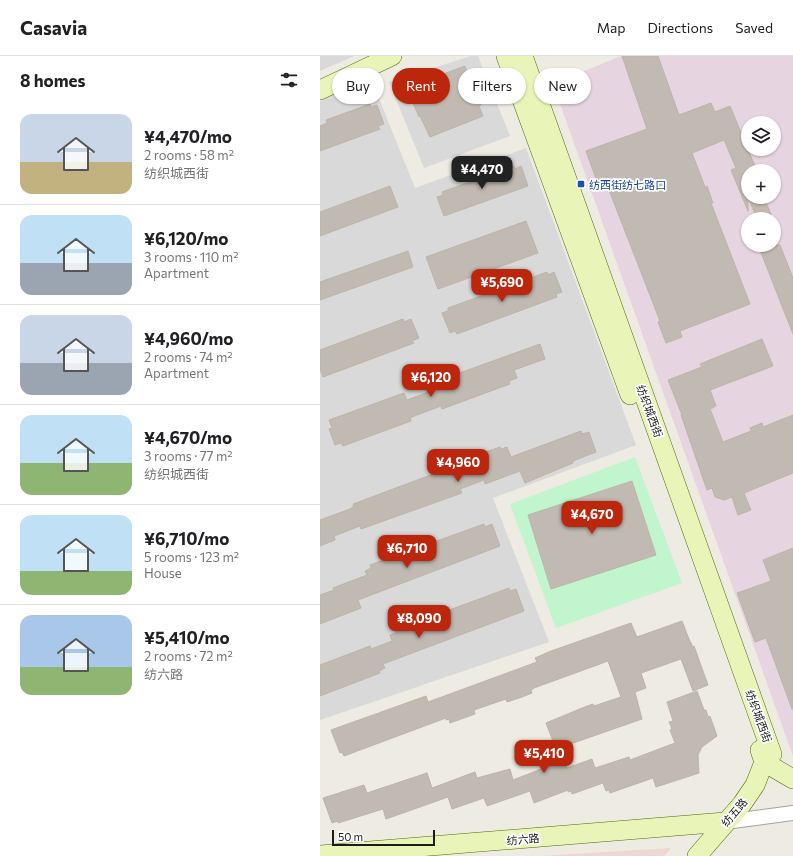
<!DOCTYPE html>
<meta charset="utf-8">
<style>
:root{--surface:#fff;--page:#f6f6f6;--text:#202124;--muted:#757577;--line:#e0e0e0;--accent:#bc260c}
body{margin:0;font-family:Commissioner,"Noto Sans SC",sans-serif;background:var(--page);color:var(--text);height:100vh;display:flex;flex-direction:column;font-size:15px;white-space:nowrap}
*{box-sizing:border-box;margin:0}
p{font-size:13px;color:var(--muted)}
.icon{flex:none;width:22px;height:22px;fill:none;stroke:currentColor;stroke-width:2;stroke-linecap:round;stroke-linejoin:round}
.map{position:relative;flex:1;overflow:hidden}
.panel{display:flex;flex-direction:column;background:var(--surface);width:320px}
.panel>*{flex:none}
.guide{position:absolute;left:12px;top:12px;width:380px;height:36px;display:flex;gap:8px}
.fabs{position:absolute;left:421px;top:60px;display:grid;gap:8px}
.fabs a{display:grid;place-items:center;width:40px;height:40px;border-radius:50%;background:var(--surface);box-shadow:0 1px 3px #0004;font-size:20px}
.scale{position:absolute;left:12px;bottom:10px;width:103px;box-sizing:border-box;padding-left:4px;border:2px solid #1c1c1c;border-top:0;font-size:11px;line-height:14px;white-space:nowrap;color:#1c1c1c;-webkit-text-stroke:3px #fff;paint-order:stroke}
.price{position:absolute;translate:-50% -34px;padding:0 9px;border-radius:8px;background:var(--accent);color:#fff;font-size:13px;line-height:26px;filter:drop-shadow(0 1px 2px #0008)}
.price::after{content:'';position:absolute;left:50%;top:24px;width:12px;height:9px;margin-left:-6px;background:inherit;clip-path:polygon(0 0,100% 0,50% 100%)}
.price.selected{background:#222;color:#fff}
ul{padding:0;list-style:none}
li{display:flex;align-items:center;gap:12px;height:100px;padding:0 20px}
li+li{border-top:1px solid var(--line)}
li span{display:grid;place-items:center;flex:none;width:112px;height:80px;border-radius:12px;color:#555}
li>.icon{margin-inline-start:auto}
span .icon{width:48px;height:48px;fill:#fffc;stroke-width:1}
li b{font-size:17px}
h2{display:flex;justify-content:space-between;align-items:center;height:48px;padding:0 20px;font-size:17px}
.tag{padding:0 14px;border-radius:18px;background:var(--surface);box-shadow:0 1px 3px #0004;font-size:14px;line-height:36px}
.tag.selected{background:var(--accent);color:#fff}
header{display:flex;align-items:center;gap:24px;box-sizing:border-box;height:56px;padding:0 20px;background:var(--surface);border-bottom:1px solid var(--line)}
header strong{font-size:19px}
nav{display:flex;gap:22px;margin-inline-start:auto;font-size:14px}
main{display:flex;flex:1;min-height:0}
.map>svg:first-child{display:block}
</style>
<header>
<strong>Casavia</strong>
<nav><a>Map</a><a>Directions</a><a>Saved</a></nav>
</header>
<main>
<section class="panel">
<h2>8 homes<svg class="icon" aria-label="filters" viewBox="0 0 24 24"><path d="M4 7h16M4 17h16"/><circle cx="9" cy="7" r="2"/><circle cx="15" cy="17" r="2"/></svg></h2>
<ul>
<li><span style="background:linear-gradient(#c9d6e8 60%,#c2b280 0)"><svg class="icon" aria-label="home" viewBox="0 0 24 24"><path d="M3 11l9-7 9 7M6 9v11h12V9"/></svg></span><div><b>¥4,470/mo</b><p>2 rooms · 58 m²</p><p>纺织城西街</p></div></li>
<li><span style="background:linear-gradient(#bfe0f5 60%,#9aa5b1 0)"><svg class="icon" aria-label="home" viewBox="0 0 24 24"><path d="M3 11l9-7 9 7M6 9v11h12V9"/></svg></span><div><b>¥6,120/mo</b><p>3 rooms · 110 m²</p><p>Apartment</p></div></li>
<li><span style="background:linear-gradient(#c9d6e8 60%,#9aa5b1 0)"><svg class="icon" aria-label="home" viewBox="0 0 24 24"><path d="M3 11l9-7 9 7M6 9v11h12V9"/></svg></span><div><b>¥4,960/mo</b><p>2 rooms · 74 m²</p><p>Apartment</p></div></li>
<li><span style="background:linear-gradient(#bfe0f5 60%,#8fb573 0)"><svg class="icon" aria-label="home" viewBox="0 0 24 24"><path d="M3 11l9-7 9 7M6 9v11h12V9"/></svg></span><div><b>¥4,670/mo</b><p>3 rooms · 77 m²</p><p>纺织城西街</p></div></li>
<li><span style="background:linear-gradient(#bfe0f5 70%,#8fb573 0)"><svg class="icon" aria-label="home" viewBox="0 0 24 24"><path d="M3 11l9-7 9 7M6 9v11h12V9"/></svg></span><div><b>¥6,710/mo</b><p>5 rooms · 123 m²</p><p>House</p></div></li>
<li><span style="background:linear-gradient(#a9c7e8 65%,#8fb573 0)"><svg class="icon" aria-label="home" viewBox="0 0 24 24"><path d="M3 11l9-7 9 7M6 9v11h12V9"/></svg></span><div><b>¥5,410/mo</b><p>2 rooms · 72 m²</p><p>纺六路</p></div></li>
</ul>
</section>
<div class="map">
<svg width="473" height="800" viewBox="0 0 473 800">
<rect width="100%" height="100%" fill="#edebe2"/>
<path fill="#dad9d9" d="M0,0h34l-34,15z
M151,0h7l32,80 -86,32 -35,-86z
M50,20l45,112 111,-40 110,297 -143,53 56,144 -229,78v-619z"/>
<path fill="#edd7d2" d="M351,792l-7,8h-123z"/>
<path fill="#e6d4e0" fill-rule="evenodd" d="M301,0h172v700l-240,-672zM428,67h26v26h-26zM428,115h26v26h-26zM428,163h26v26h-26z"/>
<path fill="#c1f5cd" d="M315,401l47,126 -126,45 -46,-124z"/>
<path fill="#c1bab2" stroke="#bdb4a6" d="M302,0h36l21,59 32,-12 4,9 15,-6 27,65h-9v40l-17,-41 5,-2 -12,-28 -32,13 13,34 2,-1 6,17h-2l39,101 -70,27 2,6 -16,6 -8,-21 2,-1 -53,-136 -8,2 -13,-36 61,-22z
M145,10l6,17 3,-2 5,14 -1,1 3,9 -2,1 4,10 -53,21 -10,-21 -1,1 -6,-14 4,-2 -6,-15z
M50,48l1,3 6,-2 7,19 -6,2 2,3 -60,22v-25l7,-3 -1,-3z
M194,110l1,3 6,-3 7,20 -84,30 -7,-19 6,-2 -1,-3z
M70,130l8,21 -78,29v-24z
M428,141h12l2,4 3,-1 8,19h-16z
M206,165l12,32 -100,36 -12,-32z
M438,189h22l13,33v56z
M88,195l5,16 -93,33v-18z
M227,216l1,3 6,-3 8,20 -6,2 1,3 -100,37 -2,-3 -5,2 -8,-20 6,-2v-3z
M83,263l1,3 7,-3 8,19 -7,3 2,2 -91,34 -3,-8v-19z
M442,283l11,27 -63,24 6,16 -6,3 13,33 28,-11 -1,-3 12,-5 1,4 30,-12v58l-49,20 7,17 -13,5 -6,-18 -8,3 -9,-3 -3,-9 -5,2 -26,-75h1l-14,-35 34,-13 -2,-3z
M220,288l5,15 -31,11 3,8 -8,3 1,3 -68,25 -1,-3 -24,9 -7,3 1,3 -68,25 -2,-3 -6,2 -6,-16 3,-1 -3,-8 75,-27 3,7 24,-9 -2,-7z
M261,375l1,3 7,-2 7,20 -23,9v2l-48,20 -5,-12 -35,13 -1,-4 -24,9 2,4 -101,36 -1,-3 -26,10 1,4 -15,6v-26l30,-11 4,-3 -1,-2 99,-37 1,3 24,-9 -1,-2 8,-3 -1,-3 17,-6 2,2 5,-2 4,10z
M312,425l24,74 -105,34 -23,-74z
M164,468l1,3 7,-3 8,22 -142,54 3,8 -41,16v-29l14,-5 -1,-2 34,-13 -2,-4 6,-3 -1,-3z
M473,492v161h-1l-26,-71 -11,4 -18,-49 34,-12 -8,-21z
M189,532l1,3 6,-2 8,22 -141,53 2,4 -6,3 1,2 -60,23v-31l50,-19 1,3 21,-8 -2,-6 6,-2 -1,-3z
M362,565l7,18 4,8 1,-1 14,39 -15,6 -12,-32 -40,14 5,15 -11,4 7,27 -86,30 -10,-26 36,-15 11,-4 1,2 27,-9 -13,-36 -74,27 -3,2 1,3 -10,4 -15,5 -1,-3 -32,11 1,4 -25,9 -1,-4 -3,1v-2l-102,38 -2,-4 -2,1 -9,-23 95,-34 2,6 109,-40 -2,-4 16,-7 80,-28 6,14z
M377,635l7,19h2l2,7 2,-1 7,20 -15,11 -4,8 1,18 -43,14 -3,-9 -43,15 -1,-3 -3,1 -3,-8 -31,11 -1,-3 -3,1v-2l-34,13 -4,-12 -43,15 -3,-8 -32,11 -4,-12 -62,22 -3,-10 -45,14v-2l-6,2 -9,-25 41,-13 3,8 60,-20 5,15 43,-16 2,6 33,-9 3,11 51,-20 3,8 25,-9 3,9 34,-11 1,3 45,-17 -5,-13 2,-1 -3,-7 4,-1 -6,-19z"/>
<g fill="none" stroke-linecap="round" stroke-linejoin="round">
<defs>
<path id="street" d="M405,766l68,-9"/>
<path id="secondary" d="M186,0l124,339
M203,0l249,698 -8,8 -9,23 -13,19 -45,52
M0,34l72,-34
M440,694l4,12 29,17
M0,799l405,-33"/>
</defs>
<use href="#street" stroke="#a3a3a3" stroke-width="16"/>
<use href="#secondary" stroke="#526b0b" stroke-width="20"/>
<use href="#street" stroke="#fff" stroke-width="14"/>
<use href="#secondary" stroke="#e9f5b8" stroke-width="19"/>
</g>
<rect fill="#1a4fb4" stroke="#fff" stroke-width="1.5" x="257" y="124" width="8" height="8" rx="2"/>
<g text-anchor="middle" dominant-baseline="central" stroke-width="3.5" stroke-linejoin="round" paint-order="stroke">
<g font-size="11" fill="#164399" stroke="#fff" text-anchor="start">
<text x="269" y="128">纺西街纺七路口</text>
</g>
<g font-size="11" fill="#1c1c1c" stroke="#fff">
<text transform="translate(330 355) rotate(70)">纺织城西街</text>
<text transform="translate(439 660) rotate(70)">纺织城西街</text>
<text transform="translate(414 756) rotate(-50)">纺五路</text>
<text transform="translate(203 783) rotate(-5)">纺六路</text>
</g>
</g>
</svg>
<div class="fabs">
<a><svg class="icon" aria-label="layers" viewBox="0 0 24 24"><path d="M12 4l9 5-9 5-9-5zM3 14l9 5 9-5"/></svg></a>
<a>+</a>
<a>−</a>
</div>
<div class="scale">50 m</div>
<b class="price selected" style="left:162px;top:134px">¥4,470</b>
<b class="price" style="left:182px;top:247px">¥5,690</b>
<b class="price" style="left:111px;top:342px">¥6,120</b>
<b class="price" style="left:138px;top:427px">¥4,960</b>
<b class="price" style="left:272px;top:479px">¥4,670</b>
<b class="price" style="left:87px;top:513px">¥6,710</b>
<b class="price" style="left:99px;top:583px">¥8,090</b>
<b class="price" style="left:224px;top:718px">¥5,410</b>
<div class="guide">
<a class="tag">Buy</a>
<a class="tag selected">Rent</a>
<a class="tag">Filters</a>
<a class="tag">New</a>
</div>
</div>
</main>
